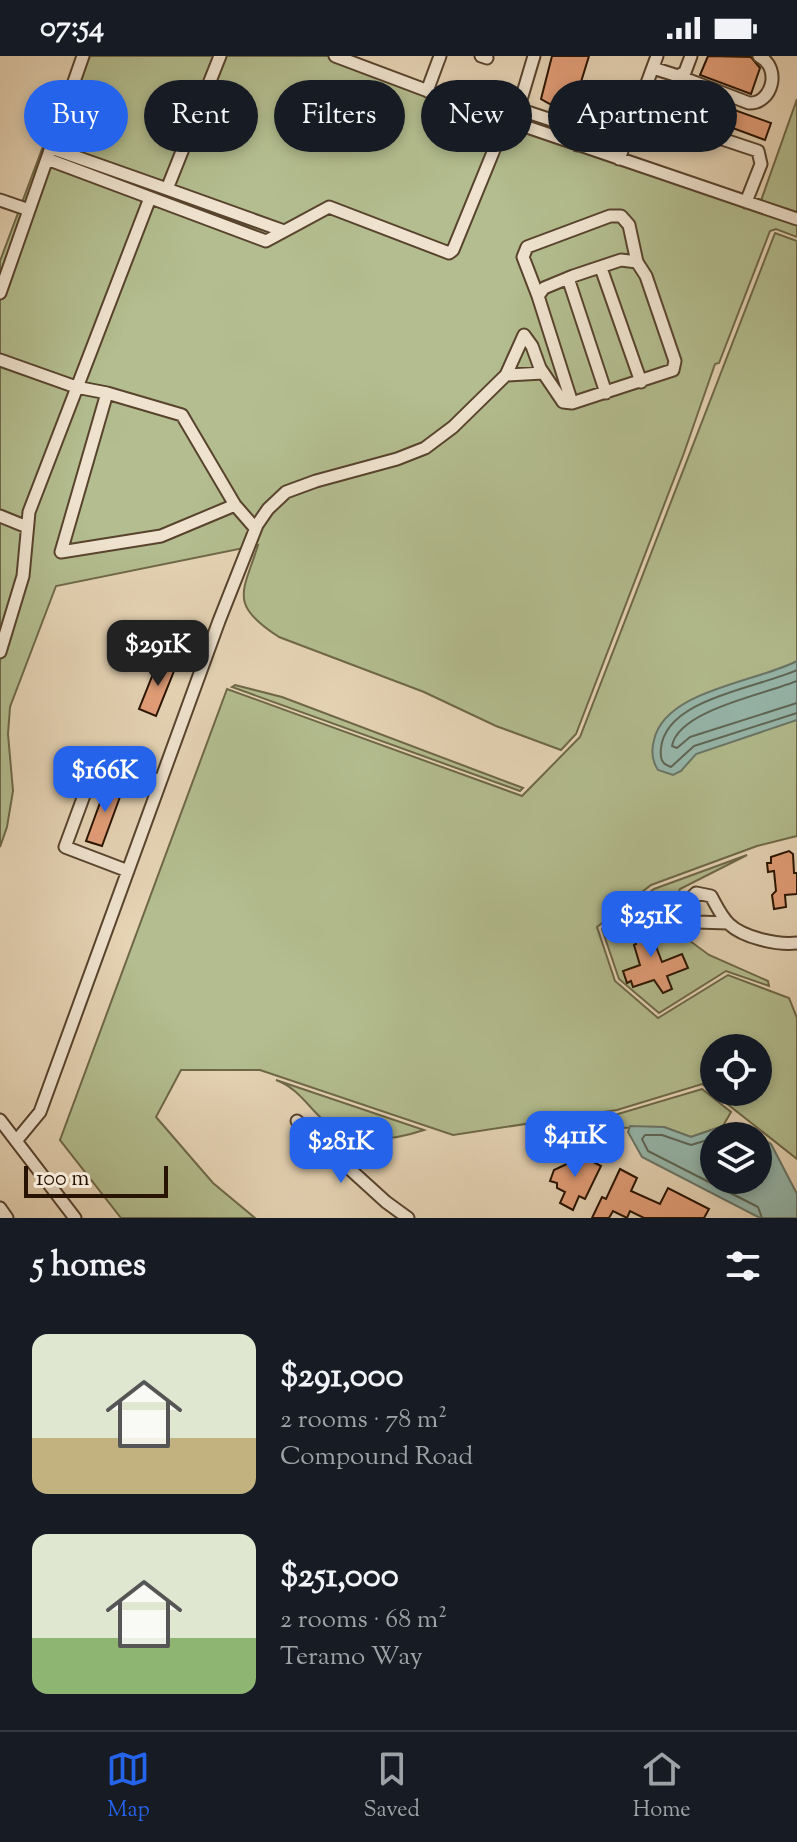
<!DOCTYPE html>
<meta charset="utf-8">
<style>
:root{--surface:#171b24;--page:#242831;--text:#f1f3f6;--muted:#9ea1a6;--line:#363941;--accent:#2563eb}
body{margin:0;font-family:"Sorts Mill Goudy",serif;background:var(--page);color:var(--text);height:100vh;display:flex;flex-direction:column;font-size:30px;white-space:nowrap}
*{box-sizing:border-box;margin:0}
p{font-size:26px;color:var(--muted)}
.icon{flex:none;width:44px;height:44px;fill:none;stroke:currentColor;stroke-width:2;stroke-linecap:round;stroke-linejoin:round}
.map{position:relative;height:1162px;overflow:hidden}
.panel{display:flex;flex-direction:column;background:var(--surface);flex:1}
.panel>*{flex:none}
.banner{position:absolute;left:24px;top:24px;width:750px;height:72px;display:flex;gap:16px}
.controls{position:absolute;left:700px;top:978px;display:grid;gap:16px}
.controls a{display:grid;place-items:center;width:72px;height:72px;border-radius:50%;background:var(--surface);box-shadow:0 4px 12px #0003;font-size:40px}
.scale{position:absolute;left:24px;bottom:20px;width:144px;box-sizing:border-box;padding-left:8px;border:4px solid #281300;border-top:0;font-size:22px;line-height:28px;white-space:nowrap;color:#281300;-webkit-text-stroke:6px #efe3cf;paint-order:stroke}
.price{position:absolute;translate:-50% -68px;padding:0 18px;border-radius:16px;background:var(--accent);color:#fff;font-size:26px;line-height:52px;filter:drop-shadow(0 2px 4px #0008)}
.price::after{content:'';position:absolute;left:50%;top:48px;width:24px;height:18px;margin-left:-12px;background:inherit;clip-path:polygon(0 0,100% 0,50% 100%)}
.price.active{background:#222;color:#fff}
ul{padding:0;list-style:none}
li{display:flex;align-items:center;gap:24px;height:200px;padding:0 32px}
li span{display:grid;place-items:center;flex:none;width:224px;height:160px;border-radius:16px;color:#555}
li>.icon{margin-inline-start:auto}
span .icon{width:96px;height:96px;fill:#fffc;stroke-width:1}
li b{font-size:34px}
h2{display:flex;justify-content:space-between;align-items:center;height:96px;padding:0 32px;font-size:34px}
.chip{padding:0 28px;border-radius:36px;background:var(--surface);box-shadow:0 4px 12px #0003;font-size:28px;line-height:72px}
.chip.active{background:var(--accent);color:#fff}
.status{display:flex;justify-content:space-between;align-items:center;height:56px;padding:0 40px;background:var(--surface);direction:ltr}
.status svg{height:22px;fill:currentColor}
.dock{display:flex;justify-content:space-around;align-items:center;height:112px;border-top:2px solid var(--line);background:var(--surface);font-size:22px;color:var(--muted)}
.dock a{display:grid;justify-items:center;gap:4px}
.dock .active{color:var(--accent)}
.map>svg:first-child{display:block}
</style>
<div class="status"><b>07:54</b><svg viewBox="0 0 49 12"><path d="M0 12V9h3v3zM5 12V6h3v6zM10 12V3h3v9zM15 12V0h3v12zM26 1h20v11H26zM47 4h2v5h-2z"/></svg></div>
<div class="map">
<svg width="797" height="1162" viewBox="0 0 797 1162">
<rect width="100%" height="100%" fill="#e6d4b5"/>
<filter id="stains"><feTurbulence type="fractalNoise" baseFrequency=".0025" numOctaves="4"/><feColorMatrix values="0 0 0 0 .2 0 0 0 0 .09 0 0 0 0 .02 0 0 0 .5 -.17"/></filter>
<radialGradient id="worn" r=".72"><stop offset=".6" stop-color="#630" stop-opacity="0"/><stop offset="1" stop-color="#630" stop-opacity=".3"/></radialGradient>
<path fill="#b3bd8f" stroke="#6e6848" stroke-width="2" fill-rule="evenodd" d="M77,0h257l424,153 39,-110v138l-21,-8 -6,2 -51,132 -4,1 -31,89 -108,281 -15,16 -65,-24 -72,-34 -145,-55c-52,-33 -35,-46 -21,-92l-202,41 -46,121 -2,27 5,57 -6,36 -7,20v-586z
M775,177l22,8v595l-40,10 -106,39 -54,42 18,54 43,37 70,-43 61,23 8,20v141l-95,-75 -85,26 -164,25 -193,-65h-79l-25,47 57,66 42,35h-134l-61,-78 167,-451 295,107 58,-59zM714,992h44v44h-44z
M235,629l47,12 241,91 -3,3 -288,-104z
M747,799l-67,34 -13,35 42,31 59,26 1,5 -43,-15 -67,42 -40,-34 -17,-50 52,-40z
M276,1024l148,50c-36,12 -77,16 -105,-14 -14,-14 -24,-29 -43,-36z
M702,1033l29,23 -8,14 -32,11 -27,-10 -100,2 -13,-4 67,-11z"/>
<path fill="#96b8ad" stroke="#6a7668" stroke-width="2" fill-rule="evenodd" d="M797,605v59l-101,34 -15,17 -8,4 -15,-5c-6,-9 -7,-19 -4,-30 11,-50 103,-58 143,-79z
M741,1069l30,19 26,50v24h-37l-118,-61 -14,-25 2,-6 34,1 27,10 32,-11zM714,1080h44v44h-44z"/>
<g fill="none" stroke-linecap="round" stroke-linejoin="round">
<path stroke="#5f6656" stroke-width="2" d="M797,614c-38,18 -131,28 -136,78 -1,10 0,16 10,19l23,-21 103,-33
M797,625c-31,13 -119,29 -125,65l5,2 13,-11 107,-34
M714,1082l-23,7 -29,-10h-17l-3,4 6,12 110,56 4,11"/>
</g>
<path fill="#e39e78" stroke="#281300" stroke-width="2" d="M552,0h37l-8,26 -13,3 -11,23 -16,-9z
M708,0l43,1 9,11 -9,26 -51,-19z
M692,39l79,28 -6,17 -59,-22 -7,18 -20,-7z
M159,603l17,7 -20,50 -17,-7z
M108,725l16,5 -22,60 -16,-5z
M789,795l4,3 1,19h3v21l-12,1 1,12 -12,2 -2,-14 4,-4 -2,-20 -6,1 -1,-9h4v-6z
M642,859l1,3 10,-1 2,8 -5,6 12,31 20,-8 6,14 -21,8 5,13 -9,4 -9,-13 -21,7 -2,-6 -4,2 -4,-12 17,-6 -6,-20 2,-1 -3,-6 5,-2 -6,-16z
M574,1096l27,14 -16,33 -6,-3 -6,14 -13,-7 5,-11 -8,-4v-5l-7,-2 4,-11 15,-7z
M620,1113l17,9 -6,13 29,13 8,-16 41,21 -5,9h-60l-14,-7 -3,7 -14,-7 -4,7h-17l10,-21 4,2z"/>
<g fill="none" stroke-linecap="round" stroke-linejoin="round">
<defs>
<path id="minor" d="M220,0l-53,133 117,42
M335,0l157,59 305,104
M481,0l6,2
M653,12l25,8 7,-4 6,-16
M678,20l71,27c23,1 33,-35 10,-47
M427,35l13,-35
M518,53l64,21
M514,67l20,-67
M710,79l48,16 3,13 -15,38
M577,89l18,-52 6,-4 19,6
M51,92l116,41
M47,103l219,82 63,-34 120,46 4,-3 45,-110
M619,103l38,-103
M0,144l29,10
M601,212l40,114
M568,222l38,115
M0,237l83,-237
M538,240l-15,-39 4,-10 83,-31h11l8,9 8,37
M0,304l76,27 31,6 -46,159 100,-16 74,-31
M506,319l37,-2
M107,337l75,22 53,90 20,23
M0,460l27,11
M0,596l23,-76 6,-64 121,-314
M128,815l-63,-24 32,-87 63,21
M728,867l-31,-1 -10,-8 3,-15 6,-6 15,3c5,9 10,20 18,28 15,14 48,21 68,19
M0,1064l75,98
M297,1065l89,81 22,16
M16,1085l24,-29 179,-491 38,-96 11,-16 18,-17 30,-11 81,-22 28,-11 28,-21 53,-52 18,-40 8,11 8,22 23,34 9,1 101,-33 2,-9 -29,-85 -9,-14 -16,-2 -48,16 -29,12 -6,8 34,107
M0,1152l7,10"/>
</defs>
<use href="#minor" stroke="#58432d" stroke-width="15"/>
<use href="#minor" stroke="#efe3cf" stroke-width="11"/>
</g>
<rect width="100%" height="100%" filter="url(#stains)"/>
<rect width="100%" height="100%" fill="url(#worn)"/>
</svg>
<div class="controls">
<a><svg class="icon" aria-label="locate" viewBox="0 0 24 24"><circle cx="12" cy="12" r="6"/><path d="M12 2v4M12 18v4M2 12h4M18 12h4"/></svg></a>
<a><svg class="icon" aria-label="layers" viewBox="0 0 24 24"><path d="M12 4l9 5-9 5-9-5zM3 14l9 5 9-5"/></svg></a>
</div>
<div class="scale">100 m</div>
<b class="price active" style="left:158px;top:632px">$291K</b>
<b class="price" style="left:105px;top:758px">$166K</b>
<b class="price" style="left:651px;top:903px">$251K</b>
<b class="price" style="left:575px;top:1123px">$411K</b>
<b class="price" style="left:341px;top:1129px">$281K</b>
<div class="banner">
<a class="chip active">Buy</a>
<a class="chip">Rent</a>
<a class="chip">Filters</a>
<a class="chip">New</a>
<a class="chip">Apartment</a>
</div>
</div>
<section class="panel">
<h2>5 homes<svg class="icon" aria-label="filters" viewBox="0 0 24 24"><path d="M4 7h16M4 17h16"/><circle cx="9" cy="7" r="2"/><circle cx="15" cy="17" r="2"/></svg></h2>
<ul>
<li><span style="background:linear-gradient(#dfe7d0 65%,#c2b280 0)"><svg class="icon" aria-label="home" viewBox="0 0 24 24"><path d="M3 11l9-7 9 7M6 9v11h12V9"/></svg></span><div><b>$291,000</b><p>2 rooms · 78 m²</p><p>Compound Road</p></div></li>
<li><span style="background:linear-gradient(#dfe7d0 65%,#8fb573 0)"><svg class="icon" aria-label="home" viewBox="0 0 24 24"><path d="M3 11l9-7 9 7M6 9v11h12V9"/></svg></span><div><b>$251,000</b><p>2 rooms · 68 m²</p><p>Teramo Way</p></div></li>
</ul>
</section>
<nav class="dock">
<a class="active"><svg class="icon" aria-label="map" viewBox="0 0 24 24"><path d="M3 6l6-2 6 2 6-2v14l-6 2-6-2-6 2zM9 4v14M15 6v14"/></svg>Map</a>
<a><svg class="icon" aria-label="saved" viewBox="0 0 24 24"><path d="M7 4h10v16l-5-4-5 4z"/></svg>Saved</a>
<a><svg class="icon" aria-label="home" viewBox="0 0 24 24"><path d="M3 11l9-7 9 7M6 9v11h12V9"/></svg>Home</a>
</nav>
